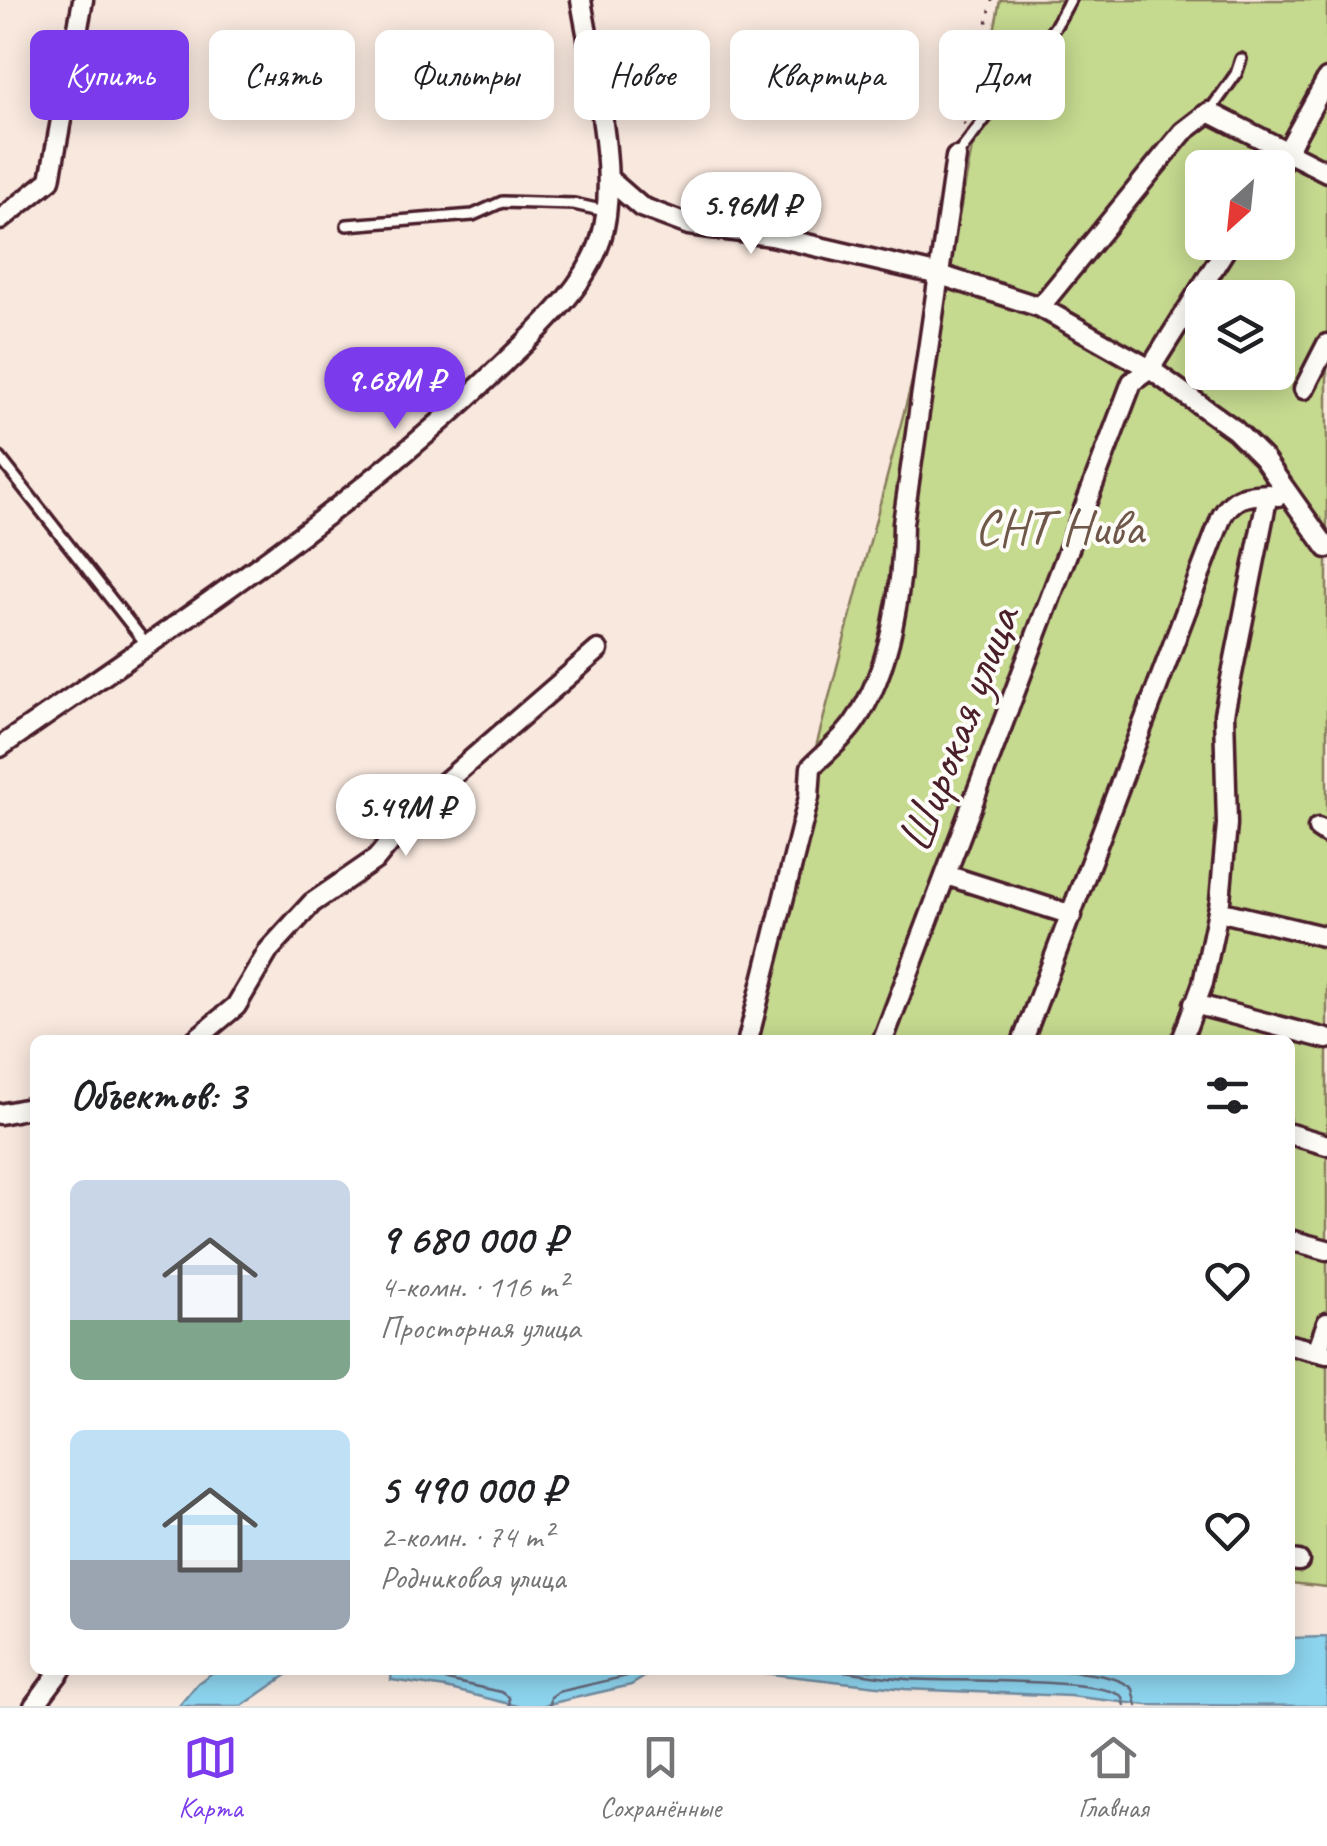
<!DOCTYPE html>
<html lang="ru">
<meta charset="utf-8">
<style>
:root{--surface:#fff;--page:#f6f6f6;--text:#202124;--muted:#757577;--line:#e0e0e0;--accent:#7c3aed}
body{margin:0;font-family:Caveat,sans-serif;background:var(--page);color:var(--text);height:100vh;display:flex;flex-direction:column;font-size:38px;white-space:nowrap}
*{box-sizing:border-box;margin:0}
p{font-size:32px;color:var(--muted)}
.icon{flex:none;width:55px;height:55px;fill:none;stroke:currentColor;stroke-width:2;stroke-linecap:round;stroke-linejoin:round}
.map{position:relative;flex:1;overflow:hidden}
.sheet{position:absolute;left:30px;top:1035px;width:1265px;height:640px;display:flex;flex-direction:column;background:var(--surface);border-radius:15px;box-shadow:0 5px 25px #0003}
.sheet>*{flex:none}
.guide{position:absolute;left:30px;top:30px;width:1268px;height:90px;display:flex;gap:20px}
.needle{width:65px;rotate:207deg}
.controls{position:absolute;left:1185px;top:150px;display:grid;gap:20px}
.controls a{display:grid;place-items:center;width:110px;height:110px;border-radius:15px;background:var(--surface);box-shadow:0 5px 25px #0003;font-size:50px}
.price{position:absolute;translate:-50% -85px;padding:0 22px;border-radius:35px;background:#fff;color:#222;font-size:32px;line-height:65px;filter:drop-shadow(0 2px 5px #0008)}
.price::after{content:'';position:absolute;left:50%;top:60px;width:30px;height:22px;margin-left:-15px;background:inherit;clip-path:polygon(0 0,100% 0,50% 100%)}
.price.current{background:var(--accent);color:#fff}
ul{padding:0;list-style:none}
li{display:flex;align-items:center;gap:30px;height:250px;padding:0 40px}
li span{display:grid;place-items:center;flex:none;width:280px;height:200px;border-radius:15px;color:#555}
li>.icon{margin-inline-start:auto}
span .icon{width:120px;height:120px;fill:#fffc;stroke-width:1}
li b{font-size:42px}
h2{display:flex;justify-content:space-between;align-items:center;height:120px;padding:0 40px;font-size:42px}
.pill{padding:0 35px;border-radius:15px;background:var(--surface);box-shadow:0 5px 25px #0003;font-size:35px;line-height:90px}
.pill.current{background:var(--accent);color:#fff}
.menu{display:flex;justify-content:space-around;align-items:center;height:140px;border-top:2px solid var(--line);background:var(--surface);font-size:28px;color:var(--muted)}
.menu a{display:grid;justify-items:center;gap:5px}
.menu .current{color:var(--accent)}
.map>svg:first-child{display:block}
</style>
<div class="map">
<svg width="1327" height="1706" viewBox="0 0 1327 1706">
<rect width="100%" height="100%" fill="#f8e8de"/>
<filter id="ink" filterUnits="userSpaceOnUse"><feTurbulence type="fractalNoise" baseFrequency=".01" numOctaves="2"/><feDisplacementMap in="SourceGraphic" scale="20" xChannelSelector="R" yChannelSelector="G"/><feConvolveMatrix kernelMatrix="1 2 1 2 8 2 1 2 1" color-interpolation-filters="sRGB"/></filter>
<g filter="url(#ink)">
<path fill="#c5d98f" stroke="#887c5d" stroke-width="2.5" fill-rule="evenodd" d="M1000,0h327v1587l-37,-4v-543h-551l201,-765h5l11,-43zM1202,168h76v74h-76zM1202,298h76v74h-76z"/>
<path fill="#8dd4ee" stroke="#728ca0" stroke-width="2.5" d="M1327,1637v69l-180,-1 -77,-9 -165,-7 -169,-19h554v-32z
M216,1670h78l-52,36h-63l19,-23z
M392,1670h264l-25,15 -91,21h-22l-72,-18 -55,-8z"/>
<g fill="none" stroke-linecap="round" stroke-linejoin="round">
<path stroke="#656779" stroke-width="2.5" d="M402,1670l99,22 8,5 1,9
M836,1670c24,3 47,7 70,9 39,3 195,-2 217,18l2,9
M991,1670c33,1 119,-4 142,19l4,17
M550,1706l1,-9 7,-5 69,-16 10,-6"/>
<defs>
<path id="service" d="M1209,112l27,-38 5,-15
M956,157l99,-130 15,-27
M347,225l126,-10 29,-13 72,2 31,7
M0,458l147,187"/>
<path id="minor" d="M1278,168l49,-89
M610,180l31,27 48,18 83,11 168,39 100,32 110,62 85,61 28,28 64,90
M0,220l50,-40 33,-180
M1040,307l143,-175 26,-20 118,60
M1304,389l23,-45
M0,747c174,-121 352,-236 504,-384 35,-34 82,-76 97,-124 20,-63 -9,-172 -20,-239
M1318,828l9,6
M946,875l126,40
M1218,911l109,26
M1194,1004l133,35
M195,1040l41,-34 33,-56 43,-47 64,-44 51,-61 171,-148
M748,1040l61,-243 2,-30c14,-14 32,-28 43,-44 37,-52 49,-137 49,-200l53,-366
M883,1040l249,-658 18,-13 80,-127
M1023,1040l199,-524c12,-20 24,-21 46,-22
M1182,1040l21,-57 17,-82 7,-77 -3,-110 44,-220 10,2
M0,1114l35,-7
M1290,1134l37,11
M1290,1240l37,10
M1290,1345l37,9
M1317,1351l10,-28
M1290,1560l9,1
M34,1706l27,-36"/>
</defs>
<use href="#service" stroke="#4a1f2b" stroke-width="16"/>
<use href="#minor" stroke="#4a1f2b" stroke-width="25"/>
<path stroke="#4a1f2b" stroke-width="2.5" stroke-dasharray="2.5 8" stroke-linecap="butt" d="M964,125l28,-125"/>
<use href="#service" stroke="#fdfcf7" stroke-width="9"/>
<use href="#minor" stroke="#fdfcf7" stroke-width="18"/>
</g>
</g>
<g text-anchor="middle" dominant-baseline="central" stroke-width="8" stroke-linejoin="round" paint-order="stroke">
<g font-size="50" fill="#6f5749" stroke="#fdfcf7">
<text x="1059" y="527">СНТ Нива</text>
</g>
<g font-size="50" fill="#4a1f2b" stroke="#fdfcf7">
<text transform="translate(958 729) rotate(-69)">Широкая улица</text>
</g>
</g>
</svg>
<div class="controls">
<a><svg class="needle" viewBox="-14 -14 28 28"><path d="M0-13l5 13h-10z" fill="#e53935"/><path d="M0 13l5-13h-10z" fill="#757577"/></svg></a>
<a><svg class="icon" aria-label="layers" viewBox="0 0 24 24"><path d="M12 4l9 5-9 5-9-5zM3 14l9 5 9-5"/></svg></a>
</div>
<b class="price" style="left:751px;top:257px">5.96M ₽</b>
<b class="price current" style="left:395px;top:432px">9.68M ₽</b>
<b class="price" style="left:406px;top:859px">5.49M ₽</b>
<div class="guide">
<a class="pill current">Купить</a>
<a class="pill">Снять</a>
<a class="pill">Фильтры</a>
<a class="pill">Новое</a>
<a class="pill">Квартира</a>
<a class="pill">Дом</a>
</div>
<section class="sheet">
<h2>Объектов: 3<svg class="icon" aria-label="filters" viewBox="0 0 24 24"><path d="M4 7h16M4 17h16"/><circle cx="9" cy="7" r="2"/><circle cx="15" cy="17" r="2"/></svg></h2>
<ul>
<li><span style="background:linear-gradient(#c9d6e8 70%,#7fa58c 0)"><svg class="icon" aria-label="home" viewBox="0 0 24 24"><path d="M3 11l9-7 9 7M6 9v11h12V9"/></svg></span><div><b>9 680 000 ₽</b><p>4-комн. · 116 m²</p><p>Просторная улица</p></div><svg class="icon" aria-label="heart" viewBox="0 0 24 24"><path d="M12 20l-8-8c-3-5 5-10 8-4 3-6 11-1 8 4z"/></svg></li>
<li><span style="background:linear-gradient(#bfe0f5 65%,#9aa5b1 0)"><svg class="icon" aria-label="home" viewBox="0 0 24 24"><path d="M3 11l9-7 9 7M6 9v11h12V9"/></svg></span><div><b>5 490 000 ₽</b><p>2-комн. · 74 m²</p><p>Родниковая улица</p></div><svg class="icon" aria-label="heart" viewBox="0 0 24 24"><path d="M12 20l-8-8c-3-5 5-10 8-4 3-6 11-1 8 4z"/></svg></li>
</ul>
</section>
</div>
<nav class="menu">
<a class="current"><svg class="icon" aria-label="map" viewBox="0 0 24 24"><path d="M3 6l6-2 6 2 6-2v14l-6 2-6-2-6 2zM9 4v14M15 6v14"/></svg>Карта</a>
<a><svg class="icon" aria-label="saved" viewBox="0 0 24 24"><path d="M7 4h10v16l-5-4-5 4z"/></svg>Сохранённые</a>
<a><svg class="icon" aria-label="home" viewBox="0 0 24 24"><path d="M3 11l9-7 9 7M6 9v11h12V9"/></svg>Главная</a>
</nav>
